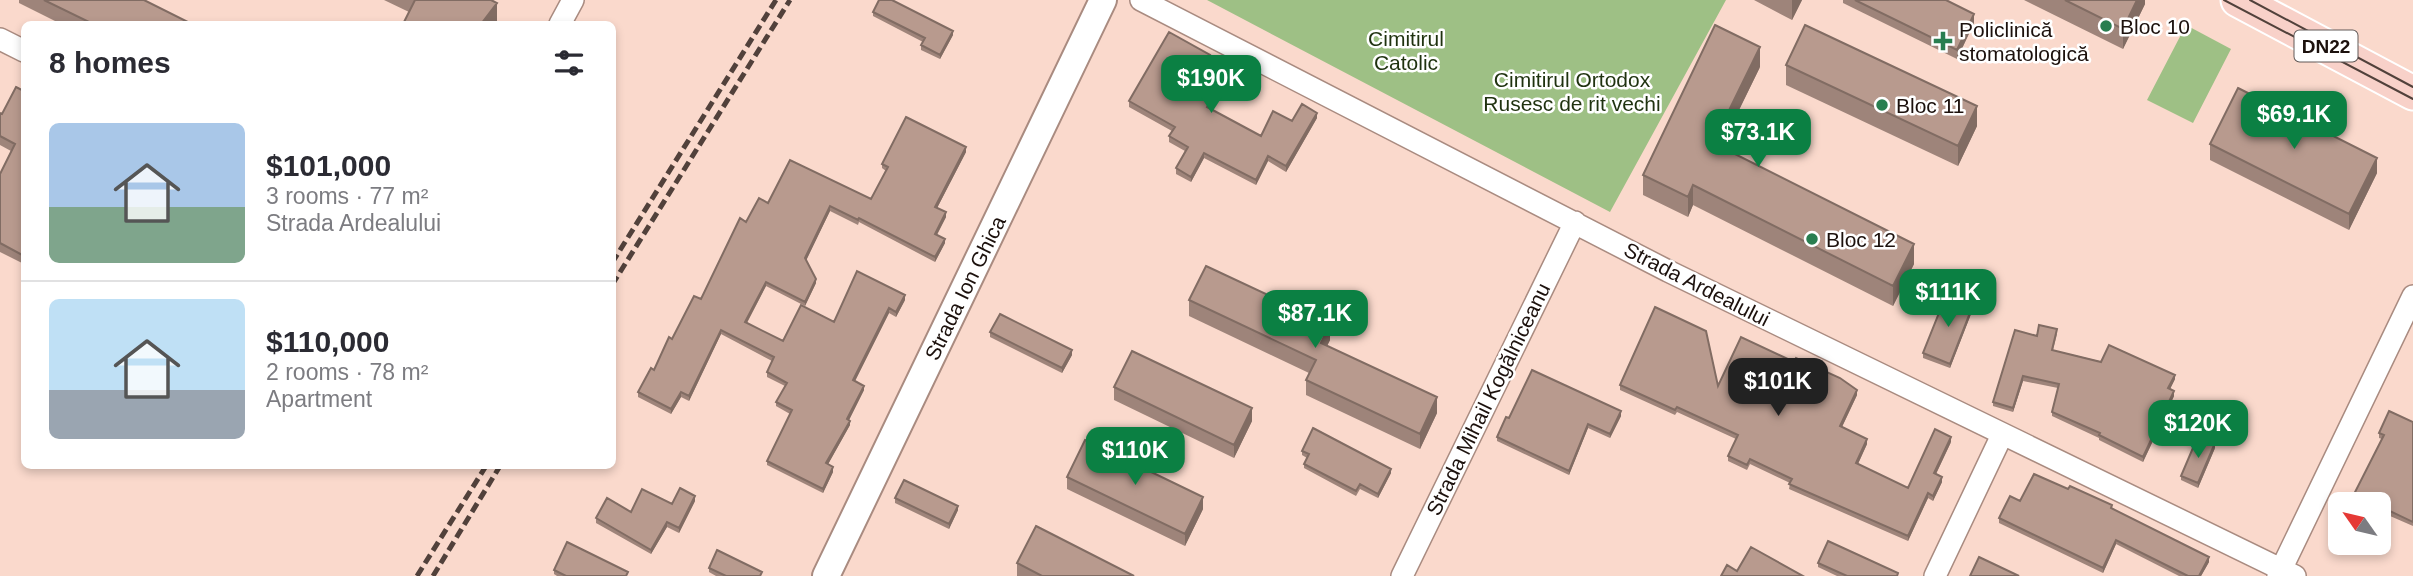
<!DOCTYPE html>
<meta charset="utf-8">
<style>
:root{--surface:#fff;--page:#f7f7f7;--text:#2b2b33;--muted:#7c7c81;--line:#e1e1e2;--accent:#0b8043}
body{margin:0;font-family:Arial,sans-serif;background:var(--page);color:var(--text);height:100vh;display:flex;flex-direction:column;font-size:26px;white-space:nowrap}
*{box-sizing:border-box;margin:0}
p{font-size:23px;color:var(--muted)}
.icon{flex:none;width:38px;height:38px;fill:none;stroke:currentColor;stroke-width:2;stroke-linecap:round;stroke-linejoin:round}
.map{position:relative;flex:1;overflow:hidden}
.side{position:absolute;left:21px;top:21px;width:595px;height:448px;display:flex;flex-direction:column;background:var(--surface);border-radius:10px;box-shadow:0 4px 10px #0003}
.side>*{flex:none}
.needle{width:46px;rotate:304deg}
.tools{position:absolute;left:2328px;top:492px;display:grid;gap:14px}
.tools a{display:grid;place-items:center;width:63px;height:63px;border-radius:10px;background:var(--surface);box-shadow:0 4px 10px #0003;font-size:35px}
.price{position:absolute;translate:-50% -60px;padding:0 16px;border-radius:14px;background:var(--accent);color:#fff;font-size:23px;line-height:46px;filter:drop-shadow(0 2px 4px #0008)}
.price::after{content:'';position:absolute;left:50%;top:42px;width:21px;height:16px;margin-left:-10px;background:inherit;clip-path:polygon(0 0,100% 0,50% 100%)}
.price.selected{background:#222;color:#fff}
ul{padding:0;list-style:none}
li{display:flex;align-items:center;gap:21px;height:175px;padding:0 28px}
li+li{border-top:2px solid var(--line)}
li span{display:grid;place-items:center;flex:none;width:196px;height:140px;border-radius:10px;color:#555}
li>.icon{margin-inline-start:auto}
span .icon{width:84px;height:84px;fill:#fffc;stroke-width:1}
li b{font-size:30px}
h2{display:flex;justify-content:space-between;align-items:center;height:84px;padding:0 28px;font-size:30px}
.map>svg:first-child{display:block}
</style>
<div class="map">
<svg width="2413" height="576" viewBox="0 0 2413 576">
<rect width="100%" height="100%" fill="#fad9cc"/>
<path fill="#9ec085" d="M1207,0h519l-116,212z
M2186,25l45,24 -38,74 -46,-23z"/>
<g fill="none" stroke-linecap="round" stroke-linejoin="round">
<defs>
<path id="minor" d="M1141,0l527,271 627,305
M560,24l13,-24
M0,39l24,12
M1402,576l173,-354
M1935,576l67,-141
M2278,576l135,-280"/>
<path id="tertiary" d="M826,576l277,-576"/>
<path id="primary" d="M2238,0l175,93"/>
</defs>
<use href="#minor" stroke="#a98b80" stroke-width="24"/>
<use href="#tertiary" stroke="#a98b80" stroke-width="30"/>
<use href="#primary" stroke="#fff" stroke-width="37"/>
<use href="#minor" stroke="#fff" stroke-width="21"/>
<use href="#tertiary" stroke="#fff" stroke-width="26"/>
<use href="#primary" stroke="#f8d1c9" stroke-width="33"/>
<path stroke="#51413b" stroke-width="2" d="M2224,0l189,99
M2250,0l163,87"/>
<path stroke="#51413b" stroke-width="5" stroke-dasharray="10 5" stroke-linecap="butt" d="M612,263l164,-263
M612,285l178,-285
M417,576l69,-110
M433,576l67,-110"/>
</g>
<path fill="#9e847a" d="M19,0h125l46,24h-129l-42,-21z
M384,0h109l4,23 -88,-11z
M1754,0h48l-10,20z
M1843,0h103l28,23 -17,36 -114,-56z
M2024,0h121v4l-22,45z
M873,12l80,23 -13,24 -19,-9v-5l2,-3 -50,-26z
M1210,60l-10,18 18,15 -8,15 51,28 31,-15 25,-3 -31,54 -18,-11 -12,24 -52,-27 -13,24 -15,-8v-6l9,-17 -16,-9v-6l3,-5 -43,-24v-6z
M1786,65l191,61 -19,40 -172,-81z
M1760,67l-39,80 193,117 -21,42 -200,-101 -5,12 -45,-22v-20z
M24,91v173l-24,-12v-78l11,-23 -11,-6v-32l2,1z
M2210,144l167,29 -28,57 -139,-70z
M966,152l-29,56 9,9 -9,18 8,8 -10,19 -76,-40 -1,3 -28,-14 -24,49 10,23 -11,23 -39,-20 -19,37 36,18 51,-19 71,-22 -9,17 -7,-4 -34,68 9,9 -15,30 1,5 -22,39 5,8 -10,21 -56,-28v-4l23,-47 -14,-8v-4l9,-16 -18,-9v-5l5,-11 -51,-27 -32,67 -8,-4 -10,17 -33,-17v-5l16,-22 18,-31 29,-40 45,-77 22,-19 103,-4 15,-28 -4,-3v-4z
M1189,300l141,40 -3,6 110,67 -17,36 -114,-54v-15l3,-7 -120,-57z
M1967,305l-1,2 5,7 -21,54 -27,-10v-5z
M990,332l82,23 -10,18 -72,-36z
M2057,334l-4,16 122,29 -5,10 4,7 -31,66 -44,-22v-2l-47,-22v-4l6,-24 -35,-7 -10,31 -20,-6v-4l44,-66z
M1620,385l98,1 139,9 -15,32 25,17 -9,20 50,24 43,-46 -15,32 6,8 -9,19 -5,-3 -20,43 -119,-52 1,-6 -40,-19 -3,6 -19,-9v-5l8,-17 -59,-27 -2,3 -55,-25z
M1114,387l138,34 -18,37 -120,-58z
M1621,416l-11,22 -22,-10 -19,47 -72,-34v-4l12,-19z
M2413,422v104l-23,-10 -11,23 -1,-35 4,-65 -3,-1v-5z
M2215,448l-17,40 -17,-8v-4z
M1302,451l89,22 -13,25 -18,-9 -4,7 -52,-28v-4l3,-6 -5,-3z
M1067,477l136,32 -18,37 -118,-57z
M895,498l63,12 -9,19 -54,-26z
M695,501l-16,32 -12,-6 -16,27 -55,-31v-5l76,-14z
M2020,501l92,7 97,54 -8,14h-22l-63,-32 -13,29 -104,-50v-5z
M1017,563l117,13h-117z
M1818,563l80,13h-61l-19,-9z
M709,568l53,8h-46l-7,-4z
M554,570l74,6h-71l-3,-2z"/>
<path fill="#816c63" d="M1792,0h10l-10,20z
M2137,0h8v4l-22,45v-20z
M497,3v20l-1,1h-15z
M1974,14v9l-17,36v-9z
M953,31v4l-13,24v-4z
M1760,47v20l-47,96v-20z
M1210,55v5l-12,22v-6z
M1218,87v6l-11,19v-5z
M1977,106v20l-19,40v-20z
M1317,113v5l-31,54v-6z
M966,147v5l-31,60v-5z
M1204,153v5l-13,24v-5z
M1268,156v5l-12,24v-5z
M2377,158v15l-28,57v-16z
M1693,185v20l-5,12v-20z
M830,206v5l-25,52v-5z
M946,212v5l-11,21v-4z
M945,239v4l-10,19v-5z
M1914,244v20l-21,42v-20z
M816,279v4l-11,23v-4z
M766,282v4l-21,40v-4z
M905,295v5l-9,17v-5z
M889,308v5l-36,72v-5z
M1971,310v4l-21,54v-4z
M1330,324v16l-9,18v-15z
M721,330v4l-32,67v-5z
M1072,350v5l-10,18v-5z
M2175,375v4l-7,14v-5z
M2023,376v5l-10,31v-4z
M864,386v4l-17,34v-5z
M1857,390v5l-17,36v-5z
M2174,391v5l-31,66v-5z
M681,392v5l-10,17v-5z
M1437,397v16l-17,36v-15z
M1252,408v13l-18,37v-13z
M1621,411v5l-11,22v-4z
M850,421v4l-24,43v-5z
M1588,424v4l-19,47v-4z
M1951,437v5l-17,36v-5z
M1867,439v5l-11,24v-5z
M2215,443v5l-17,40v-5z
M833,467v5l-10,21v-4z
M1391,469v4l-13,25v-4z
M1942,477v5l-9,19v-5z
M1928,493v5l-20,43v-5z
M695,496v5l-16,32v-5z
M1203,497v12l-18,37v-12z
M958,506v4l-9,19v-5z
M2390,511v5l-11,23v-5z
M667,522v5l-16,27v-4z
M2116,540v4l-13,29v-5z
M2209,557v5l-8,14h-2z"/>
<path fill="#b89a8e" stroke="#816c63" stroke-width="2" d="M44,0h100l46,23 -1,1h-96z
M415,0h76l6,3 -16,21h-78z
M879,0h13l61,31 -13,24 -19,-10 4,-7 -52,-26z
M1855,0h91l28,14 -17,36z
M2065,0h72l-14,29z
M1715,25l45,22 -47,96 201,101 -21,42 -200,-101 -5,12 -45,-22z
M1805,25l172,81 -19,40 -172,-81z
M1169,32l41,23 -12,21 20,11 -11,20 54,29 12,-25 19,10 10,-17 15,9 -31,53 -18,-10 -12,24 -52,-27 -13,24 -15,-9 12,-21 -19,-11 6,-9 -46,-26z
M16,87l8,4v165l-24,-13v-69l15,-30 -15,-8v-23l2,1z
M2238,88l139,70 -28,56 -139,-70z
M906,117l60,30 -31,60 11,5 -11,22 10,5 -10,18 -76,-39 -1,2 -28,-14 -25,52 11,21 -11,23 -39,-20 -21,40 38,19 18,-36 33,17 23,-51 48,24 -9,17 -7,-4 -36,72 11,6 -17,33 3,2 -24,42 7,4 -10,22 -56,-28 25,-51 -16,-8 11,-19 -20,-11 7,-15 -53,-27 -32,66 -8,-4 -10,17 -33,-17 13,-24 3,2 15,-33 3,2 22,-43 7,3 39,-81 6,4 13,-24 9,5 22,-43 81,39 17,-32 -6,-3z
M1206,266l124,58 -9,19 116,54 -17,37 -114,-54 10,-20 -127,-60z
M1947,293l20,7 -3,7 7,3 -21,54 -27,-11z
M1655,307l51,24 12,55 23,-49 53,25 2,-4 44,20 17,12 -17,36 27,13 -11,24 52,25 27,-59 16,8 -17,36 8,4 -9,19 -5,-3 -20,43 -119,-52 3,-5 -42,-20 -3,6 -19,-9 10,-21 -61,-28 -2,3 -55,-25z
M1000,314l72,36 -10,18 -72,-36z
M2039,325l18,4 -5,21 49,12 8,-17 66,30 -7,13 6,3 -31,66 -44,-22 1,-2 -48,-21 7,-28 -36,-8 -10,32 -20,-6 22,-72 22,6z
M1132,351l120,57 -18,37 -120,-58z
M1532,370l89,41 -11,23 -22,-10 -19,47 -72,-34 9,-20 3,1z
M2389,411l24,11v100l-23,-11 -11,23 -1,-30h-29l35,-69 -5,-2z
M1313,428l78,41 -13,25 -18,-10 -4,7 -52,-27 5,-10 -7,-3z
M2198,436l17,7 -17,40 -17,-7z
M1085,440l118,57 -18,37 -118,-57z
M2034,474l34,15 2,-3 42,19 -1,3 98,49 -10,19h-11l-72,-36 -13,28 -104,-50 11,-22 10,5z
M904,480l54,26 -9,18 -54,-26z
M680,488l15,8 -16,32 -12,-6 -16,28 -55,-32 11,-20 24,14 11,-23 30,15z
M1036,526l98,50h-92l-25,-13z
M1828,541l70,32 -1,3h-50l-29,-13z
M567,542l61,30 -2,4h-60l-12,-6z
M1751,547l52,29h-82l6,-11 10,6z
M717,550l45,22 -2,4h-34l-17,-8z
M1979,557l40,19h-49z"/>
<g fill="#297e50" stroke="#fff" stroke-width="2.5">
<circle cx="2106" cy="26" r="7"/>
<path d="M1939.5 30.5h7v7h7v7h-7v7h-7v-7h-7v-7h7z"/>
<circle cx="1882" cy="105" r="7"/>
<circle cx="1812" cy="239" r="7"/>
</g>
<g text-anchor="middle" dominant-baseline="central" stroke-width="5" stroke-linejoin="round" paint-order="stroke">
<rect fill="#fff" stroke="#605856" stroke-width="2" x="2294.5" y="30.5" width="63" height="31" rx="5"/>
<g font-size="19" font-weight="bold" fill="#1c110d">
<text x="2326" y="46">DN22</text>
</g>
<g font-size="21" fill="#1c110d" stroke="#fff" text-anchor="start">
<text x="2120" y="26">Bloc 10</text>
<text x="1959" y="29">Policlinică<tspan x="1959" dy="24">stomatologică</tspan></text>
<text x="1896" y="105">Bloc 11</text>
<text x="1826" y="239">Bloc 12</text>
</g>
<g font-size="21" fill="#1f320f" stroke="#fff">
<text x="1406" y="38">Cimitirul<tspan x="1406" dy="24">Catolic</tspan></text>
<text x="1572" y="79">Cimitirul Ortodox<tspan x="1572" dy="24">Rusesc de rit vechi</tspan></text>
</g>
<g font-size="21" fill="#1c110d" stroke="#fff">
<text transform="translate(1697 284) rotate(27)">Strada Ardealului</text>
<text transform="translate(965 288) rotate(-64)">Strada Ion Ghica</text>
<text transform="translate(1488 399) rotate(-64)">Strada Mihail Kogălniceanu</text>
</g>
</g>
</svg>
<div class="tools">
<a><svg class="needle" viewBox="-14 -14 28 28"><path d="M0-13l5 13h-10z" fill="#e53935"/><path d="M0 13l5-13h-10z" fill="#7c7c81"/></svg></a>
</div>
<b class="price" style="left:1211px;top:115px">$190K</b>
<b class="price" style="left:2294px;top:151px">$69.1K</b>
<b class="price" style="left:1758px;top:169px">$73.1K</b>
<b class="price" style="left:1948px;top:329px">$111K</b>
<b class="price" style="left:1315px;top:350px">$87.1K</b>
<b class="price selected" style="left:1778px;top:418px">$101K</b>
<b class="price" style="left:2198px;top:460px">$120K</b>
<b class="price" style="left:1135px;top:487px">$110K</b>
<section class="side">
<h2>8 homes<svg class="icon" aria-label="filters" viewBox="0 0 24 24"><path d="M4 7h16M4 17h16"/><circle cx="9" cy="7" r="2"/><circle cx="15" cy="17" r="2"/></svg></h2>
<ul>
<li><span style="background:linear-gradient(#a9c7e8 60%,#7fa58c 0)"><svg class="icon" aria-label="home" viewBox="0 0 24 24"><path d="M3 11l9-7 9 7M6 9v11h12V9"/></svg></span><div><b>$101,000</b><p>3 rooms · 77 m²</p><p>Strada Ardealului</p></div></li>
<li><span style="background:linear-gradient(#bfe0f5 65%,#9aa5b1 0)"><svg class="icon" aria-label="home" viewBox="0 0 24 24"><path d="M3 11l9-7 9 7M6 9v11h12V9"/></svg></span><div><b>$110,000</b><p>2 rooms · 78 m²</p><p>Apartment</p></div></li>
</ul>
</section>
</div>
